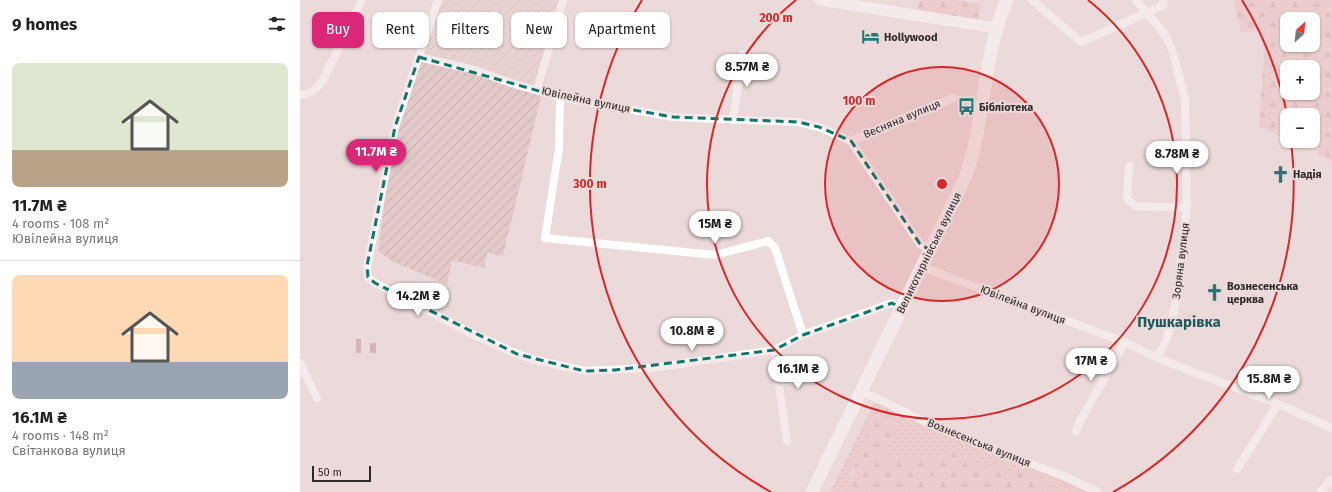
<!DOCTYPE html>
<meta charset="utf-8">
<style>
:root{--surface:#fff;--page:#f2f2f2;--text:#222;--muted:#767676;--line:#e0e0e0;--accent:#db2777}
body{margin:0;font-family:"Fira Sans",sans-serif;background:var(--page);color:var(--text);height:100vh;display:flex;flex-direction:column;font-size:15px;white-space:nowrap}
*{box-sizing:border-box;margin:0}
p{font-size:13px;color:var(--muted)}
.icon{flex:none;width:22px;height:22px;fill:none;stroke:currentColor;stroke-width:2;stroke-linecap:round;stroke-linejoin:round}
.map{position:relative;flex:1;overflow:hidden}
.panel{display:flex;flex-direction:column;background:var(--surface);width:300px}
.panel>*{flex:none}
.guide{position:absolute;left:12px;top:12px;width:380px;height:36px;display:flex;gap:8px}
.needle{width:26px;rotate:27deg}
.buttons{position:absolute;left:980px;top:12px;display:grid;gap:8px}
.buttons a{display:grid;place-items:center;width:40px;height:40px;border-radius:8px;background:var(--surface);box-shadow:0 1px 3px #0004;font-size:20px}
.scale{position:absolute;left:12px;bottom:10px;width:59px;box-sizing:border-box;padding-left:4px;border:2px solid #302929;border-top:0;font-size:11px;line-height:14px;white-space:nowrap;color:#302929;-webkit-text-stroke:3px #ecd9d9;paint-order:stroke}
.price{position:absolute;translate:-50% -34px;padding:0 9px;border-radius:14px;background:#fff;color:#222;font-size:13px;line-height:26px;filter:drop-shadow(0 1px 2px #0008)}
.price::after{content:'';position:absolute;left:50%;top:24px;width:12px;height:9px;margin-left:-6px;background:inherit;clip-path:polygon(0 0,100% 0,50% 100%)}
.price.on{background:var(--accent);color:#fff}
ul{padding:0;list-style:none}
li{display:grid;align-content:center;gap:8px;height:212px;padding:0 12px}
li+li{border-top:1px solid var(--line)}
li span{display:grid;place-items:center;height:124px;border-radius:8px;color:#555}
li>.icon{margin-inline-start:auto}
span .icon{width:72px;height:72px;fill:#fffc;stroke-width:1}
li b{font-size:17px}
h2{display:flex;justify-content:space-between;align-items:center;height:48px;padding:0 12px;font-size:17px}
.tag{padding:0 14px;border-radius:8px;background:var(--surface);box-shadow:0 1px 3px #0004;font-size:14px;line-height:36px}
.tag.on{background:var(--accent);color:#fff}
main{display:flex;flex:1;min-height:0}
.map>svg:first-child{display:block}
</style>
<main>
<section class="panel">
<h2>9 homes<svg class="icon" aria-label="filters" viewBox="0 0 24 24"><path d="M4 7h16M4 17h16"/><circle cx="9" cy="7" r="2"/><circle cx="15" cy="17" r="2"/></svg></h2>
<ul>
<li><span style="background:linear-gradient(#dfe7d0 70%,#b9a48a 0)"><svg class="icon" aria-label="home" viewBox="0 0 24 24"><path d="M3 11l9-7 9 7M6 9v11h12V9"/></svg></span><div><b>11.7M ₴</b><p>4 rooms · 108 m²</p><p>Ювілейна вулиця</p></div></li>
<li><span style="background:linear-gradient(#ffd9b3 70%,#9aa5b1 0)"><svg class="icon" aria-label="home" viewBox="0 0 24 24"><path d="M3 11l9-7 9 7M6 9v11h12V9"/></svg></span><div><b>16.1M ₴</b><p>4 rooms · 148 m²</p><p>Світанкова вулиця</p></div></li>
</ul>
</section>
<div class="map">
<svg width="1032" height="492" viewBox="0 0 1032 492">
<defs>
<pattern id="industrial-furrows" width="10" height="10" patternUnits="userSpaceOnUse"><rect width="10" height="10" fill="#e3c8c8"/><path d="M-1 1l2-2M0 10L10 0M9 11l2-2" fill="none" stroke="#c3acac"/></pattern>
<pattern id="grass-dots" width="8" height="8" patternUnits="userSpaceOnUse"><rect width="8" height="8" fill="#ecbcbe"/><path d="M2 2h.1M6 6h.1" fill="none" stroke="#cba2a3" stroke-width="1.8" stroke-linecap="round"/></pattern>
<pattern id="forest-firs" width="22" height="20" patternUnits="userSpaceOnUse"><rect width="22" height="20" fill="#ecbcbe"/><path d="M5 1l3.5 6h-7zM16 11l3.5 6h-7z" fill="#cba2a3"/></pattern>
<pattern id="water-ripples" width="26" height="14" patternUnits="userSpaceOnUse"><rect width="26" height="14" fill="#bf8c8e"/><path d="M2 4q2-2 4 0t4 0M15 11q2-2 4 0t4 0" fill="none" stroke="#9c7274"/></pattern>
</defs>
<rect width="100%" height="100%" fill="#ecd9d9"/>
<path fill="url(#industrial-furrows)" d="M138,0h126l-61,256 -16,-3 -3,15 -32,-8 -5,24 -53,-22 -16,-11 17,-124z"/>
<path fill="url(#grass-dots)" d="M577,402l215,90h-21l-21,-6 -12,-9 -59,-12 -15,-9 -26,-1 -8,5 -10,-5 -21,3 -6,5 -6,-3 -2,-6 9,-25 -21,-10 -22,54 -1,19h-20l44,-89z"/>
<path fill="url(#forest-firs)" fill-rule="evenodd" d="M620,0h35l25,4 -2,16 -61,-10z
M934,0h98v161l-14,-7 2,-16 -7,-13v-10h-26v25l-28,-14 5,-71 -2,-24 -21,1zM987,19h26v26h-26zM987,67h26v26h-26z
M583,414l11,1v14l-9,25 2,6 5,3 7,-5 21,-3 10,5 8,-5 14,-3 12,4 15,9 59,12 9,5 3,4 10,-1 11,7h-221c2,-28 12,-48 23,-73z"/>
<path fill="url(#water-ripples)" d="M56,339h5v14h-5z
M70,343h6v10h-6z"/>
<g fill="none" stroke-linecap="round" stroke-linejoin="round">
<path stroke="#fff" stroke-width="8" d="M138,0l-43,127 -28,139 1,11 7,6 95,50 47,21 18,6 49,11 69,-3 121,-18 29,-15 89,-32 9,5
M732,0l49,42 83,-37 -1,-5
M836,0l27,32 9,17 13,50 2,109 -12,98 -9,35 -9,17
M119,57l56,13 36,13 49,14 113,20 125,5 21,5 32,14 69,103 10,6
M237,90l26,-90
M0,95c11,-2 16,-5 23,-15l39,-80
M260,97l-1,51 -14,90 170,17 53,-14 7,7 28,87
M433,120l9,-66
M551,141l102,-43
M829,166l-2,33 8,7 52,2
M622,267l203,75 32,16 121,46
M474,350l13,91
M0,363l17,35
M480,383l31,-6
M561,391l71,34 131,51 35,16
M776,431l3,-8 46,-81
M937,469l41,-65 54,24
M1020,492l12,-13"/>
<path stroke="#fff" stroke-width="11" d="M520,0l176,28"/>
<path stroke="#fff" stroke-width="13" d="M512,492l153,-314c21,-57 17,-122 42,-178"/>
</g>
<path d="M0 0H1032V492H0ZM119,57l141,40 113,20 125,5 21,5 32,14 69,103 10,6 -29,58 -9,-5 -89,32 -29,15 -159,20 -31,1 -67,-17 -142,-71 -7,-6 -1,-11 28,-139z" fill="#ecd9d9" fill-opacity=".55" fill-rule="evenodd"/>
<path fill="none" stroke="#0f766e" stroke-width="3" stroke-dasharray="8 5" stroke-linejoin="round" d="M119,57l141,40 113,20 125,5 21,5 32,14 69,103 10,6 -29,58 -9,-5 -89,32 -29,15 -159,20 -31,1 -67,-17 -142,-71 -7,-6 -1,-11 28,-139z"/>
<circle cx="642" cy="184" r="117" fill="#d62828" fill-opacity=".12"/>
<g fill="none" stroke="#d62828" stroke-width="2">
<circle cx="642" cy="184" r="117"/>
<path d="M788 0A235 235 0 1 1 496 0"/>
<path d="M471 492A352 352 0 0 1 342 0M942 0A352 352 0 0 1 987 114M991 141A352 352 0 0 1 813 492"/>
</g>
<defs>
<symbol id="hotel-bare" viewBox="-9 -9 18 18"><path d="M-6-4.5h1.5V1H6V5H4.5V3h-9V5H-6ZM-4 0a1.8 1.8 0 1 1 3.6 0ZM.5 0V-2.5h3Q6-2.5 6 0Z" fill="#2b7579" stroke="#ecd9d9" stroke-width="2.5" paint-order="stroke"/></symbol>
<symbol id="bus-bare" viewBox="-9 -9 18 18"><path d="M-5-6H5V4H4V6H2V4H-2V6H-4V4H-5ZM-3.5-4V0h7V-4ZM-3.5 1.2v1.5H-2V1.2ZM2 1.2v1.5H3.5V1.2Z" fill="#2b7579" stroke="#ecd9d9" stroke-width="2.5" paint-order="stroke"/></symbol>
<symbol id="church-bare" viewBox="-9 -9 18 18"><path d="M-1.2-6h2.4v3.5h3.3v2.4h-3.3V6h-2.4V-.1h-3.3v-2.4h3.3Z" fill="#2b7579" stroke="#ecd9d9" stroke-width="2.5" paint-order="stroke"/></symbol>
</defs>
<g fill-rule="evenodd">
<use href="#hotel-bare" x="558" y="24" width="25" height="25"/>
<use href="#bus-bare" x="654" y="94" width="25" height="25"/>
<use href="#church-bare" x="968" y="162" width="25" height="25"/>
<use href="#church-bare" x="902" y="280" width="25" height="25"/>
</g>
<g text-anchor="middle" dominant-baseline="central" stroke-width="4" stroke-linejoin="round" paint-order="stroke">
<g font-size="11" font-weight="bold" fill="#302929" stroke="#ecd9d9" text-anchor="start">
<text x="584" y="37">Hollywood</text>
<text x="679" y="107">Бібліотека</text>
<text x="993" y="174">Надія</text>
<text x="927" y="286">Вознесенська<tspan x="927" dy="13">церква</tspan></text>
</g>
<g font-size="11" fill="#302929" stroke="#ecd9d9">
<text transform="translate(286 100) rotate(12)">Ювілейна вулиця</text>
<text transform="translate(602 119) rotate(-23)">Весняна вулиця</text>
<text transform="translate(629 253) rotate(-64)">Великотирнівська вулиця</text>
<text transform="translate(881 261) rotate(-83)">Зоряна вулиця</text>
<text transform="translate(723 305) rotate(21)">Ювілейна вулиця</text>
<text transform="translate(679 443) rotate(22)">Вознесенська вулиця</text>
</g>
<g font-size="15" font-weight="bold" fill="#1e595c" stroke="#ecd9d9">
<text x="879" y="322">Пушкарівка</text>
</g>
</g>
<circle cx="642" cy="184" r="6" fill="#d62828" stroke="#ecd9d9" stroke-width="2"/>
<g font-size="12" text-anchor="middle" font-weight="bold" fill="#d62828" stroke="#ecd9d9" stroke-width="4" stroke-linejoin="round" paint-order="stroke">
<text x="476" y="22">200 m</text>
<text x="559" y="105">100 m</text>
<text x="290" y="188">300 m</text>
</g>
</svg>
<div class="buttons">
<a><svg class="needle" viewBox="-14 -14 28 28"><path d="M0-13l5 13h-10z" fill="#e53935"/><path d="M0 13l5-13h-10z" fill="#767676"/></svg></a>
<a>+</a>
<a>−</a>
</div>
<div class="scale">50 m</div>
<b class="price" style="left:447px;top:88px">8.57M ₴</b>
<b class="price on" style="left:76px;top:173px">11.7M ₴</b>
<b class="price" style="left:877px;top:175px">8.78M ₴</b>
<b class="price" style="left:415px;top:245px">15M ₴</b>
<b class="price" style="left:118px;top:317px">14.2M ₴</b>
<b class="price" style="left:392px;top:352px">10.8M ₴</b>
<b class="price" style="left:791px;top:382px">17M ₴</b>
<b class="price" style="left:498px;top:390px">16.1M ₴</b>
<b class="price" style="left:969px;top:400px">15.8M ₴</b>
<div class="guide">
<a class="tag on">Buy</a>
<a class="tag">Rent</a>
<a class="tag">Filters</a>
<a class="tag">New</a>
<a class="tag">Apartment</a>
</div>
</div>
</main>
